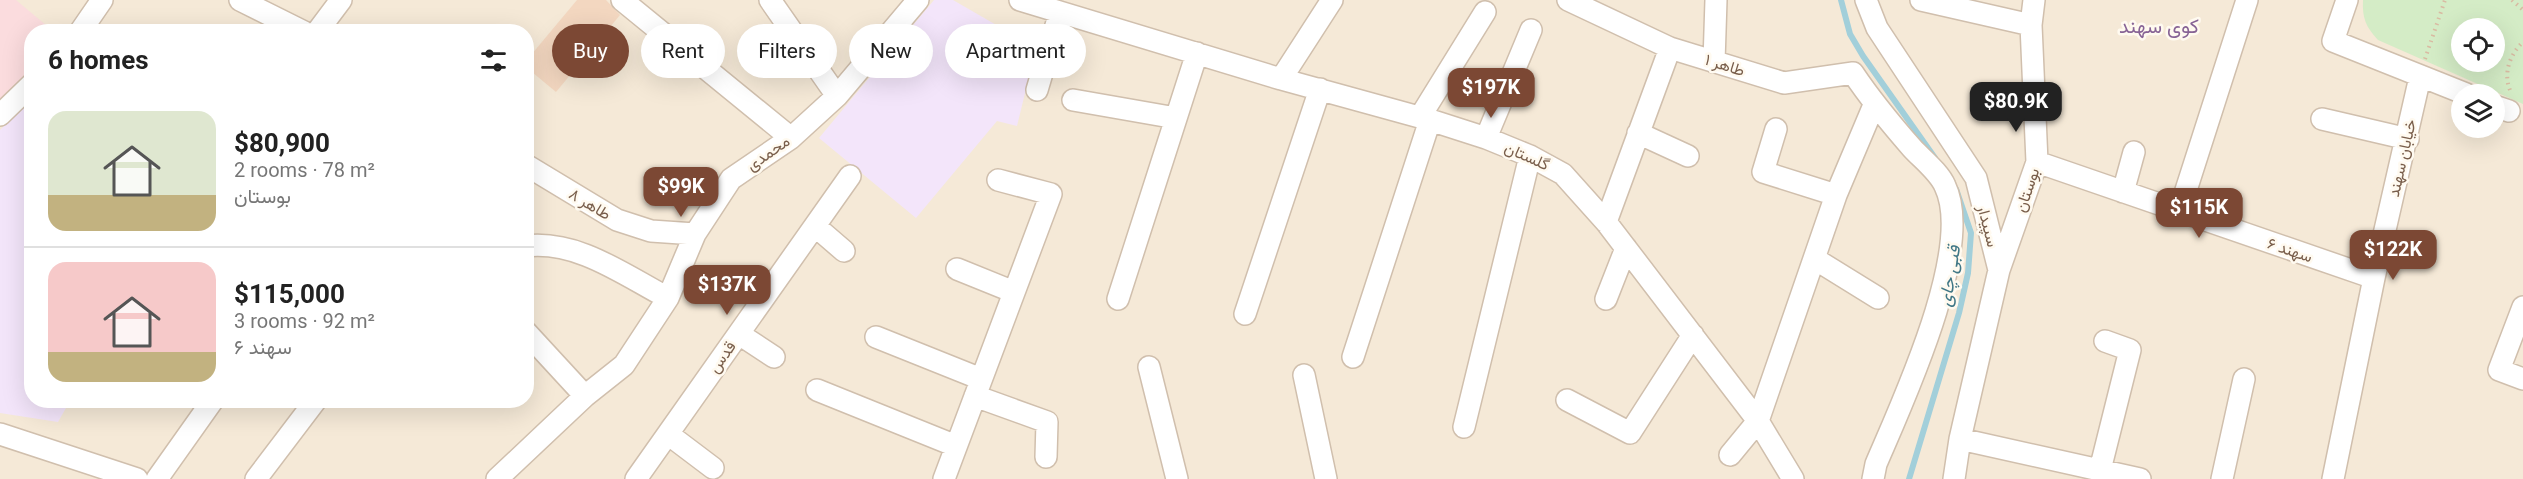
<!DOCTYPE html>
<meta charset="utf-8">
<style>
:root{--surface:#fff;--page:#f6f6f6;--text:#222;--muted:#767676;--line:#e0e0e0;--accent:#7c4834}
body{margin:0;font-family:Roboto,Vazirmatn,sans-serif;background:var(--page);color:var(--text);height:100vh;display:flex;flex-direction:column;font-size:22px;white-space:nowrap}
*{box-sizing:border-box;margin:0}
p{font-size:20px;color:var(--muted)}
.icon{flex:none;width:33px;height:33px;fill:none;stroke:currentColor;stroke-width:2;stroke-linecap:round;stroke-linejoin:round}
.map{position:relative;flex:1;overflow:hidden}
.drawer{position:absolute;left:24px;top:24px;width:510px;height:384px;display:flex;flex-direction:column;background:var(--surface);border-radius:24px;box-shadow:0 6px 24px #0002}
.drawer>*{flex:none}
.guide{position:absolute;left:552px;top:24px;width:570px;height:54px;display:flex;gap:12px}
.buttons{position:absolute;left:2451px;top:18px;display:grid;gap:12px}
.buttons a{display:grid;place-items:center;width:54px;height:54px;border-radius:50%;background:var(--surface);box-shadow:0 6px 24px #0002;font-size:30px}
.price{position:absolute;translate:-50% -51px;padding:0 14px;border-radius:12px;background:var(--accent);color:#fff;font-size:20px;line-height:39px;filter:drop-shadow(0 2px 3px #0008)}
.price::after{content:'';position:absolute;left:50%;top:36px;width:18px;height:14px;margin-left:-9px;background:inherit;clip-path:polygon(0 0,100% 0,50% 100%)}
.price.current{background:#222;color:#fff}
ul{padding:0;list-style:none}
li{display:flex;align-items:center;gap:18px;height:150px;padding:0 24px}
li+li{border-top:2px solid var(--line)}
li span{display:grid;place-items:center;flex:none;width:168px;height:120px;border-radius:18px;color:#555}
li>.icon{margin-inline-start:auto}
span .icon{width:72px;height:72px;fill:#fffc;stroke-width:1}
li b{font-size:26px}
h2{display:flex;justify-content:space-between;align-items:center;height:72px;padding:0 24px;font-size:26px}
.chip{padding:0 21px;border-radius:27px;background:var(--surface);box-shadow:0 6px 24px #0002;font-size:21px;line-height:54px}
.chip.current{background:var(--accent);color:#fff}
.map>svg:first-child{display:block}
</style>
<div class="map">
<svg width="2523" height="479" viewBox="0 0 2523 479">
<rect width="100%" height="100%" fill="#fdf6e9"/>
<path fill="#f5e9d7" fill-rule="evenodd" d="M0,0h2523v479h-2523zM2462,28h32v34h-32zM32,32h494v368h-494zM2462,94h32v34h-32z"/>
<path fill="#f3e5fa" d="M934,0h19l83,48 -19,78 -20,-5 -81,97 -97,-80z
M31,99l1,301 38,1 -12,21 -58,-9v-283z"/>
<path fill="#fbdcde" d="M0,0h16l37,31 -21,1 -1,41 -31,30z"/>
<path fill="#d4ecc6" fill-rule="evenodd" d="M2363,0h160v104l-145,-64c-12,-13 -16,-22 -15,-40zM2462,28h32v34h-32z"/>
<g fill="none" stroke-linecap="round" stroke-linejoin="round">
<path stroke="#a2cfda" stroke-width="6" d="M1841,0l9,34 13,22 72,102
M1909,479l50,-166 9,-40 3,-40 -15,-44"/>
</g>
<path fill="#f3d7c0" d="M577,0h29l14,15 -64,77 -30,-25v-6z"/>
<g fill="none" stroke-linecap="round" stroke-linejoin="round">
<defs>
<path id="minor" d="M240,0l64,32
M622,0l169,138
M770,0l67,96
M1020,0l261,79 149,41 56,18 44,18 33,18 43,48 152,199 35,58
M1568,0l102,48 114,35 69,-10c18,27 38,51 59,75 10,11 27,24 33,38 30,62 -43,217 -69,278l-3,15
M1866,0l11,28 99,150 23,92 -39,169 -6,40
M1921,0l110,25
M2347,0l-14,41 133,53
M80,32l22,-32
M317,32l24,-32
M1714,62l2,-62
M1281,79l51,-79
M1037,90l23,-78
M1073,100l103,18
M2494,106l15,5
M0,115l32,-31
M1420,117l65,-105
M2322,119l86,20
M1776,129l-13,43 73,23
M1638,133l50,23
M1486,138l45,-108
M2037,162l337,116
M526,165l91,55 34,11 44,3
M2123,192l11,-40
M2179,212l68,-212
M1606,222l64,-174
M815,226l29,25
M526,246c52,-6 98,29 142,52
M1815,259l63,39
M957,269l57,23
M1999,270l38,-108 -6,-137 3,-25
M1118,299l79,-246
M1606,299l20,-51
M2523,307l-24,63 24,9
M1245,314l75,-225
M526,332l59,64
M739,334l35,23
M876,337l105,42
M1353,357l77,-237
M1149,367l28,112
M1304,375l22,104
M817,390l139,56
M975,396l72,26 -1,35
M1567,400l63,33 63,-98
M1464,427l66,-271
M0,434l137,45
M668,434l45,34
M1960,439l180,40
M1730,455l28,-34 78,-226 38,-90
M2100,470l30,-120 -25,-9
M157,479l56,-79
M256,479l60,-79
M497,479l88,-83 39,-31 44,-67 27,-64 36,-55 60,-41 46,-42 81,-96
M636,479l214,-303
M944,479l107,-285 -53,-14
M2222,479l22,-100
M2333,479l41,-201 46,-201"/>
</defs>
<use href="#minor" stroke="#d0bfad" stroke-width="24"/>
<path stroke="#d9baa2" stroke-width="4" stroke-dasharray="1.5 4.5" stroke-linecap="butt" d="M2512,0l11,10
M2425,59l20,-59
M2510,90c-7,-17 0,-36 13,-48"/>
<use href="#minor" stroke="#fff" stroke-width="21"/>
</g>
<g text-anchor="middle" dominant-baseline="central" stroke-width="5" stroke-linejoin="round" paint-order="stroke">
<g font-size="16" fill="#795e4b" stroke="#fffaf0">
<text transform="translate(1725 65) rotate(17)">طاهر ۱</text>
<text transform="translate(768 153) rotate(-35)">محمدی</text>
<text transform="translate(1527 156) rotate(24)">گلستان</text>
<text transform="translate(2402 158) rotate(-77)">خیابان سهند</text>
<text transform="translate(2027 190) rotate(-71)">بوستان</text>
<text transform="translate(590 204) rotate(31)">طاهر ۸</text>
<text transform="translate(1988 226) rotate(76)">سپیدار</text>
<text transform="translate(2290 250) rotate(19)">سهند ۶</text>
<text transform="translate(722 357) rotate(-55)">قدس</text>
</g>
<g font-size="18" font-style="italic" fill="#407786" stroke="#fffaf0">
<text transform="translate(1949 276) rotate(-81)">قبی چای</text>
</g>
<g font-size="20" fill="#876395" stroke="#fffaf0">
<text x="2159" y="26">کوی سهند</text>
</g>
</g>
</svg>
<div class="buttons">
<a><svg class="icon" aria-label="locate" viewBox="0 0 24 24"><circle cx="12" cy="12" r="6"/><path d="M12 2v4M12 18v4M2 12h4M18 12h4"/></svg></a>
<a><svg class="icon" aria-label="layers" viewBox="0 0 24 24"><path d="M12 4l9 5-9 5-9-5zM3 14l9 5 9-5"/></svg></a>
</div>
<b class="price" style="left:1491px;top:119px">$197K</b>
<b class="price current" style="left:2016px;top:133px">$80.9K</b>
<b class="price" style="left:681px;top:218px">$99K</b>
<b class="price" style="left:2199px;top:239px">$115K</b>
<b class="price" style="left:2393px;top:281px">$122K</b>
<b class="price" style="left:727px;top:316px">$137K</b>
<div class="guide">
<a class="chip current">Buy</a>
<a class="chip">Rent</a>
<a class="chip">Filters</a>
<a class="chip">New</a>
<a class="chip">Apartment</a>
</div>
<section class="drawer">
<h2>6 homes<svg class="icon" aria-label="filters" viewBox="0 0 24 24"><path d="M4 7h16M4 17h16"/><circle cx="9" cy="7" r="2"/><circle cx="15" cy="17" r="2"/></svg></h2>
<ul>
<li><span style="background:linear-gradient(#dfe7d0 70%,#c2b280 0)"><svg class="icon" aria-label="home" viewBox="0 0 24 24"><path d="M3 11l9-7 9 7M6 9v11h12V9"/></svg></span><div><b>$80,900</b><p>2 rooms · 78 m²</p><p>بوستان</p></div></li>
<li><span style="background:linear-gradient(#f6c9c9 75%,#c2b280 0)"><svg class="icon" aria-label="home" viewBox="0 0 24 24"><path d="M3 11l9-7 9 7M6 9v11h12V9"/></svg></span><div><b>$115,000</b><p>3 rooms · 92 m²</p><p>سهند ۶</p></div></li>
</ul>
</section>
</div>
